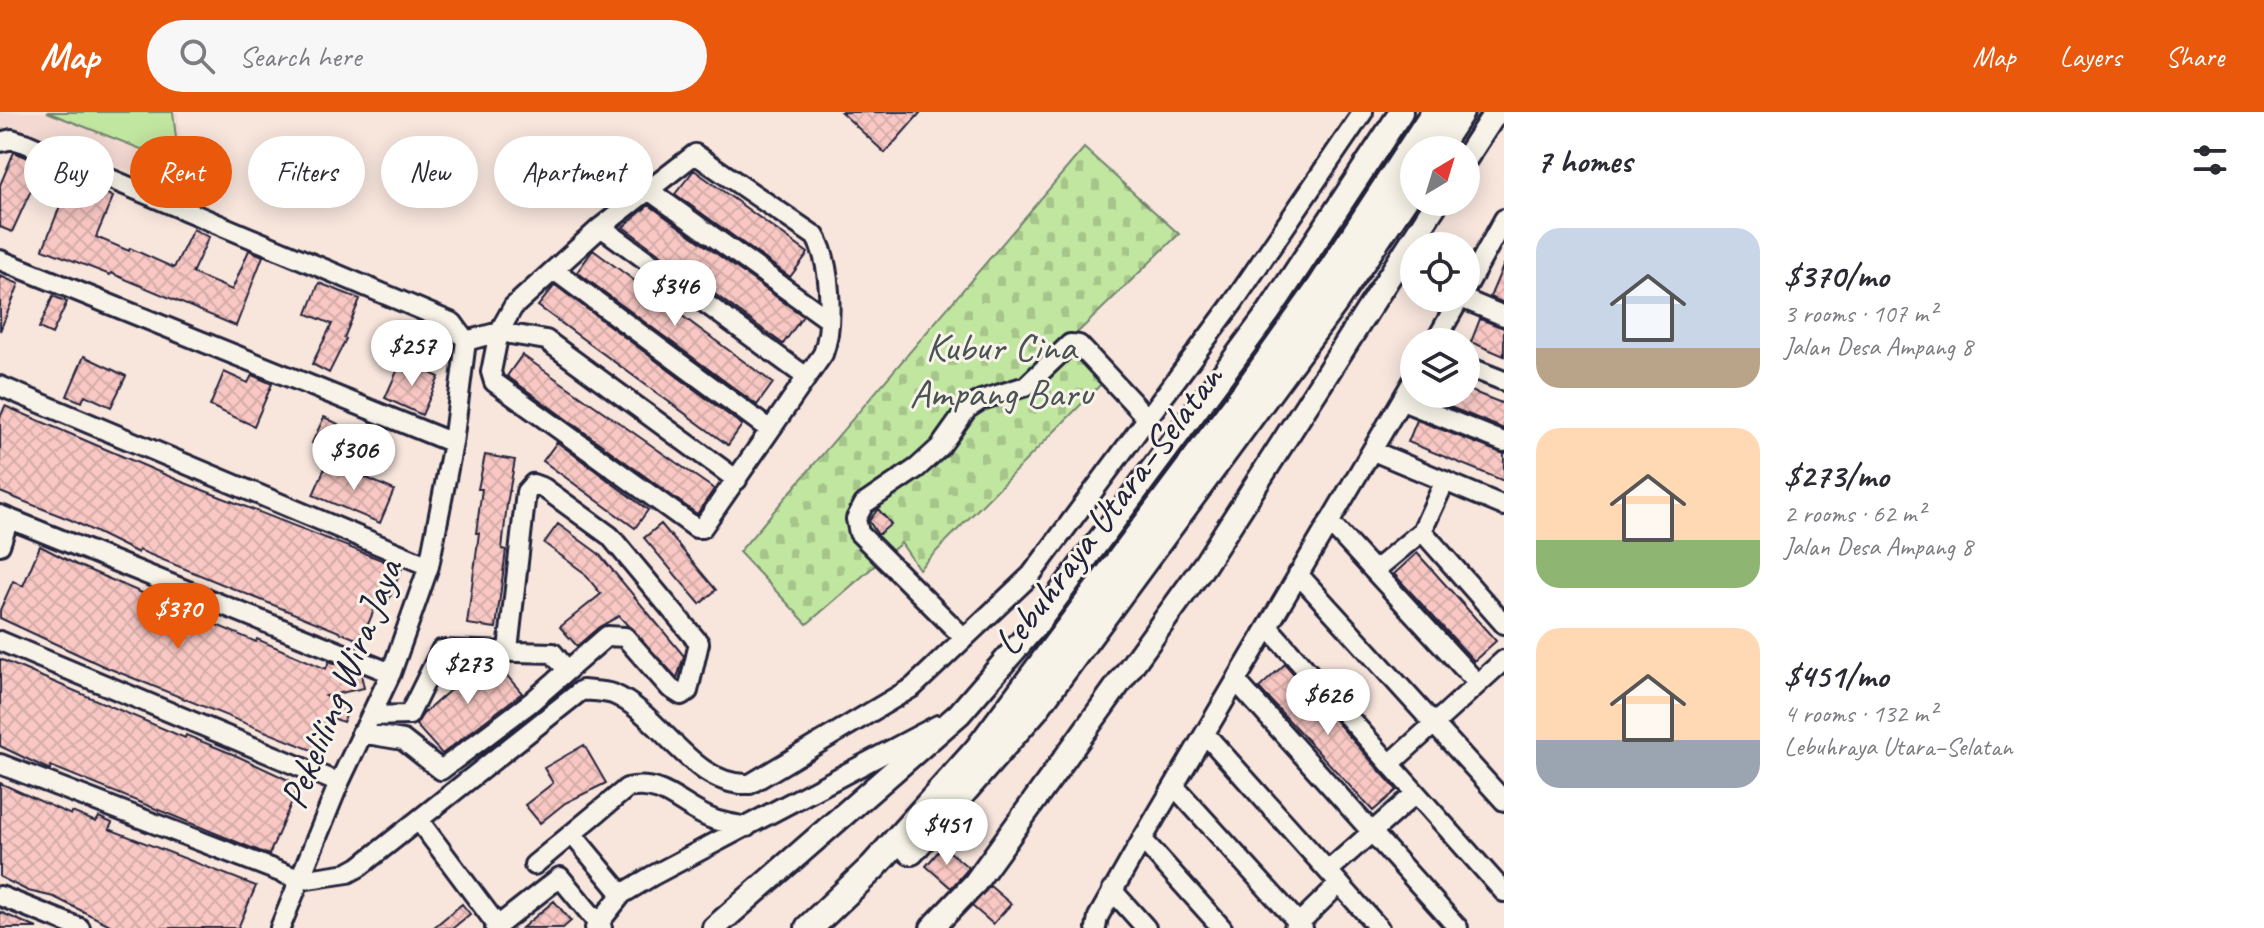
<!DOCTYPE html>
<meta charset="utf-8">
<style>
:root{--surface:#fff;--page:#f7f7f7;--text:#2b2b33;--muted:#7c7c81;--accent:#ea580c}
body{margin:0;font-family:Caveat,sans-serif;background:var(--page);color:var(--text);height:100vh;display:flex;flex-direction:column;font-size:30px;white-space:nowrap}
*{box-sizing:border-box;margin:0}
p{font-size:26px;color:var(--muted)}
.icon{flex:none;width:44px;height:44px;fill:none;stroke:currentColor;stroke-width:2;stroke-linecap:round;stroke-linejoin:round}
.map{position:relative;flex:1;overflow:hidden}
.details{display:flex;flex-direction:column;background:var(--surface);width:760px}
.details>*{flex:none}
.hud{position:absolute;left:24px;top:24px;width:760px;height:72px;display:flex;gap:16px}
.needle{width:52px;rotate:38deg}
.tools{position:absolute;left:1400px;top:24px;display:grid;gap:16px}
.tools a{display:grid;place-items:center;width:80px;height:80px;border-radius:50%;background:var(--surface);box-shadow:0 4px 20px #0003;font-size:40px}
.price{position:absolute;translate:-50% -68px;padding:0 18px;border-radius:28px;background:#fff;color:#222;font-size:26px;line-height:52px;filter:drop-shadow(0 2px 4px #0008)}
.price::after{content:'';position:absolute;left:50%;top:48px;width:24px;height:18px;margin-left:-12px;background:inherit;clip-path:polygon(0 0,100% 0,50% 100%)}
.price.selected{background:var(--accent);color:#fff}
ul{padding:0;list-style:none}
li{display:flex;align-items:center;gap:24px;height:200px;padding:0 32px}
li span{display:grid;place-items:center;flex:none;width:224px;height:160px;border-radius:24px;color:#555}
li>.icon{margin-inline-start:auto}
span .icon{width:96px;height:96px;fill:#fffc;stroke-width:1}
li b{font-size:34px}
h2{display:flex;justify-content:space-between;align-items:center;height:96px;padding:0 32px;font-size:34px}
.pill{padding:0 28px;border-radius:36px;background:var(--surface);box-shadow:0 4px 20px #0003;font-size:28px;line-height:72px}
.pill.selected{background:var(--accent);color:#fff}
header{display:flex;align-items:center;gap:48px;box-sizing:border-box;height:112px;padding:0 40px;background:var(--accent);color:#fff}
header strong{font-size:38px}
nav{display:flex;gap:44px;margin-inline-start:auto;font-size:28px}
.search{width:560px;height:72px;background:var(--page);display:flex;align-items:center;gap:20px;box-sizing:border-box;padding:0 28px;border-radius:44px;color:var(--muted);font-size:30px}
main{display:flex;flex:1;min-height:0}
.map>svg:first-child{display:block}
</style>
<header>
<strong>Map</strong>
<div class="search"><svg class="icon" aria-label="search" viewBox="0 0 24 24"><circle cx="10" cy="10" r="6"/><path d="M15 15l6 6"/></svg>Search here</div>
<nav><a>Map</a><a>Layers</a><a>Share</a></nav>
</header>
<main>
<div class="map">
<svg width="1504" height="816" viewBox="0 0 1504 816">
<defs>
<pattern id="cemetery-stones" width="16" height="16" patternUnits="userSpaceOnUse" patternTransform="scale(2)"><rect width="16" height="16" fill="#c1e6a0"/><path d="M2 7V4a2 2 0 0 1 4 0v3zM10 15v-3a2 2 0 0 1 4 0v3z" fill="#a6c58b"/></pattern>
<pattern id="building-cross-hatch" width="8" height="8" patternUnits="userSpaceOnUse" patternTransform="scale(2)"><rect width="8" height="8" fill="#f9c8c4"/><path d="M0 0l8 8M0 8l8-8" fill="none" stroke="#d5aca9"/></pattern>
</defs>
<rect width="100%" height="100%" fill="#f8e6dd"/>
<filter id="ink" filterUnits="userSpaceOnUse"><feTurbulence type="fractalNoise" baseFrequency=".0125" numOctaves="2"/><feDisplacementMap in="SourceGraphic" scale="16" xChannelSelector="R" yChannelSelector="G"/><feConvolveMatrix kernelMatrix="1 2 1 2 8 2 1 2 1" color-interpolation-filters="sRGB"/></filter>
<g filter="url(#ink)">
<path fill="#f4d9d3" d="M0,0h178l7,75 -185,-57z"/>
<path fill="url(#cemetery-stones)" stroke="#72846e" stroke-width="2" d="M1084,36l95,86 -104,101 37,38 -193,196 -18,-26 -94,81 -68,-72z"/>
<path fill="#c1e6a0" stroke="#72846e" stroke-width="2" d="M47,0h126l6,52z"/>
<path fill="url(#building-cross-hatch)" stroke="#22223b" stroke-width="2" d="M841,0h80l-36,41z
M14,40l29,12 -31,68 -12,-5v-42z
M694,58l114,83 -18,24 -115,-83z
M72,64l41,21 -17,40 33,14 1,-3 44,20 19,-39 16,8 -17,36 40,17 17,-40 14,6 -27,70 -125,-53 -1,2 -67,-26z
M649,93l154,111 -20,28 -160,-117z
M593,138l180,133 -16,22 -180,-133z
M1504,152v39l-14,-6z
M0,164l19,8 -19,47z
M319,171l41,16 -16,39 2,1 -17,34 -17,-9 20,-40 -25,-10z
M555,173l187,140 -14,20 -190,-139z
M53,184l14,6 -15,32 -13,-6z
M1480,207l24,9v28l-33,-14z
M522,243l192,134 -17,25 -190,-138z
M84,244l42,20 -15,31 -26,-12 -3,7 -15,-6z
M402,248l37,17 -17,38 -37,-17z
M224,260l24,11 4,-8 20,9 -18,42 -44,-20z
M1466,277l38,15v25l-71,-29 2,-6h31z
M5,294l175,75 222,87 -14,34 -9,-4 -18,43 -222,-91 -1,3 -67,-33 -71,-28v-74z
M324,305l14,7 -12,26 -14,-7z
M1417,308l87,34v27l-96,-39z
M557,330l91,68 -13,18 -92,-67z
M485,343l30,5 -8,44 -5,45 4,1 -10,78 -29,-4 12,-91h-3l6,-44h-4z
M328,349l66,29 -14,33 -67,-28z
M878,397l13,15 -13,11 -9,-14z
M558,412l41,30 85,102 -7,22 -58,-62 -20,11 -22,19 -17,-19 41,-33 -18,-22 -39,-29z
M661,412l55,66 -16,14 -56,-66z
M40,434l37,19 179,77 1,-3 69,30 3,-8 32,13 3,14 -38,8 24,11 -7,15 -15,-6 -14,35 -211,-85 -103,-48v-8l13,-29 10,5z
M1417,441l79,88 -22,20 -80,-87z
M0,547l185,79 1,-3 49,20 64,30 -30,70 -218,-89 -1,4 -50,-24z
M481,551h15l26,30 -80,61 -26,-29 7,-11z
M1285,552l112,126 -24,21 -114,-123z
M584,633l22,38 -41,20 -25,20 -15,-18 28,-22 -9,-15z
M0,671l71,32 1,-3 24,10 3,-5 13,6 -3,6 147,57 -18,42h-122l-62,-31 -26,-6 -28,-14z
M943,734l26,22 -18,20 -25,-22z
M990,774l21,18 -18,20 -21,-18z
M554,789l17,20 -8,7h-41z
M462,792l8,10 -17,14h-20z
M0,800l37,16h-37z"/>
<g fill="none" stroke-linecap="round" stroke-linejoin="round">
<defs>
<path id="minor" d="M0,30l12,-3 13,4 428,180 13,18 -13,102 -24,123 -38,107 -52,110 -59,145
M695,42l120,82c16,25 19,89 8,118l-121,174h-6l-202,-146 -3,-10 8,-40 14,-25 88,-80z
M647,77l182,131
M601,115l204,149
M0,148l453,183
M554,158l216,160
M1466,176l38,-69
M1461,186l43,18
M466,229l33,-9 47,8 191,140
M1435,230l25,-44
M1466,254l38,15
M0,274l429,180
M1402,289l102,41
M1373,339l131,55
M0,403l391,158
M1329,410l149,162
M1422,419l82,93
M0,433l9,-26
M1374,459l48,-40 23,-50
M1298,462l206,227
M1268,515l236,265
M964,526l-105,-105 -3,-14 8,-15 53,-36 23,-21 27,-38 14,-9 45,-14 44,-42 9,1 69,74
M0,529l339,142
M1237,570l221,246
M371,604l38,-1 32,-65 112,3 13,16
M361,621l42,7 38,30 89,-67 77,-67 18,1 45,51 11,7 7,-4 11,-48 -89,-107 -66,-48 -11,-4 -7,8 -18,158
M1206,623l173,193
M0,652l301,116 47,-7 11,-6 223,-177c9,1 22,1 31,4 50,21 78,93 137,90l163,-97 118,-112 202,-272 130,-191
M1390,652l114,-104
M1175,675l128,141
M420,710l77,103
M572,722l50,60
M1142,727l80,89
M534,753l93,-77c39,-8 53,20 88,32 10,3 22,5 32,7
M1328,759l88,-78
M1112,778l34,38
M0,784l80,32
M495,816l65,-51 42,51
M595,816l27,-34 30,-18 286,-151
M1096,816l2,-11 38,-67 278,-471
M1294,816l45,-44"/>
<path id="major" d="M1466,46l30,-46
M714,816l245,-214 78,-90 232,-312 132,-200
M932,816l43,-45 230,-319 232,-362"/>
<path id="highway" d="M1435,38l25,-38
M911,739l123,-141 299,-406 81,-120
M809,816l64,-61 104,-116 269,-359 72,-101 117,-179"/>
</defs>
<use href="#minor" stroke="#22223b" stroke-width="24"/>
<use href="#major" stroke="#22223b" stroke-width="28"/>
<use href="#highway" stroke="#22223b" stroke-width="32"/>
<use href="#minor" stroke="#f7f3e8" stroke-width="18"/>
<use href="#major" stroke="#f7f3e8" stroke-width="22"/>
<use href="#highway" stroke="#f7f3e8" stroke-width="26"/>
</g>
</g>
<g text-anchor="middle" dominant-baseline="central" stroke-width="6" stroke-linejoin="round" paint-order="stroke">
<g font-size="40" fill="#4a5354" stroke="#f7f3e8">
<text x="1001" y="235">Kubur Cina<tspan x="1001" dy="46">Ampang Baru</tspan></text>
</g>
<g font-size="40" fill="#22223b" stroke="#f7f3e8">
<text transform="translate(1108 398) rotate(-53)">Lebuhraya Utara–Selatan</text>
<text transform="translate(341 572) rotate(-68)">Pekeliling Wira Jaya</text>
</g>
</g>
</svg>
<div class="tools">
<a><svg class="needle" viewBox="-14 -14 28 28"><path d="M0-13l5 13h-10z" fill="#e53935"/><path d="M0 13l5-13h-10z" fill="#7c7c81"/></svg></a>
<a><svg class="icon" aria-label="locate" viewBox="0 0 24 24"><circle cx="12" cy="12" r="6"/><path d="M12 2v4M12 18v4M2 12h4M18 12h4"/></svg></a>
<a><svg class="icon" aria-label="layers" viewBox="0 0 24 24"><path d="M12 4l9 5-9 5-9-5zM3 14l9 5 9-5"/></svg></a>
</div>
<b class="price" style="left:675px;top:216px">$346</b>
<b class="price" style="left:412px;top:276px">$257</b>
<b class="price" style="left:354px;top:380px">$306</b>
<b class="price selected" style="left:178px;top:539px">$370</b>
<b class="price" style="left:468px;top:594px">$273</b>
<b class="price" style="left:1328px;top:625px">$626</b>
<b class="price" style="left:947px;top:755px">$451</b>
<div class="hud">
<a class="pill">Buy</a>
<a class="pill selected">Rent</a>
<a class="pill">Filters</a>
<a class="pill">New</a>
<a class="pill">Apartment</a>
</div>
</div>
<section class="details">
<h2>7 homes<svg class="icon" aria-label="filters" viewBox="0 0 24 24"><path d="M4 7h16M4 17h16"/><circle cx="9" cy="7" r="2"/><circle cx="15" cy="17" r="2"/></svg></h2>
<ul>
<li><span style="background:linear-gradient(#c9d6e8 75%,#b9a48a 0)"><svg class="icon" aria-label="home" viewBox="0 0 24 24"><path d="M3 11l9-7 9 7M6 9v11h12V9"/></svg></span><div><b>$370/mo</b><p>3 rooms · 107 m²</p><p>Jalan Desa Ampang 8</p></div></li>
<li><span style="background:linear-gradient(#ffd9b3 70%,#8fb573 0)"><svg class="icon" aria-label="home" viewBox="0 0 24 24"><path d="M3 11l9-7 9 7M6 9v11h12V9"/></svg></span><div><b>$273/mo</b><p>2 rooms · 62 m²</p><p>Jalan Desa Ampang 8</p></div></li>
<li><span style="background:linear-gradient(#ffd9b3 70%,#9aa5b1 0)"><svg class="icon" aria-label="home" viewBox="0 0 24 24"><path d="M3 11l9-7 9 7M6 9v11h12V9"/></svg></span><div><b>$451/mo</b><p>4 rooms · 132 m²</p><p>Lebuhraya Utara–Selatan</p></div></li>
</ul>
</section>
</main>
